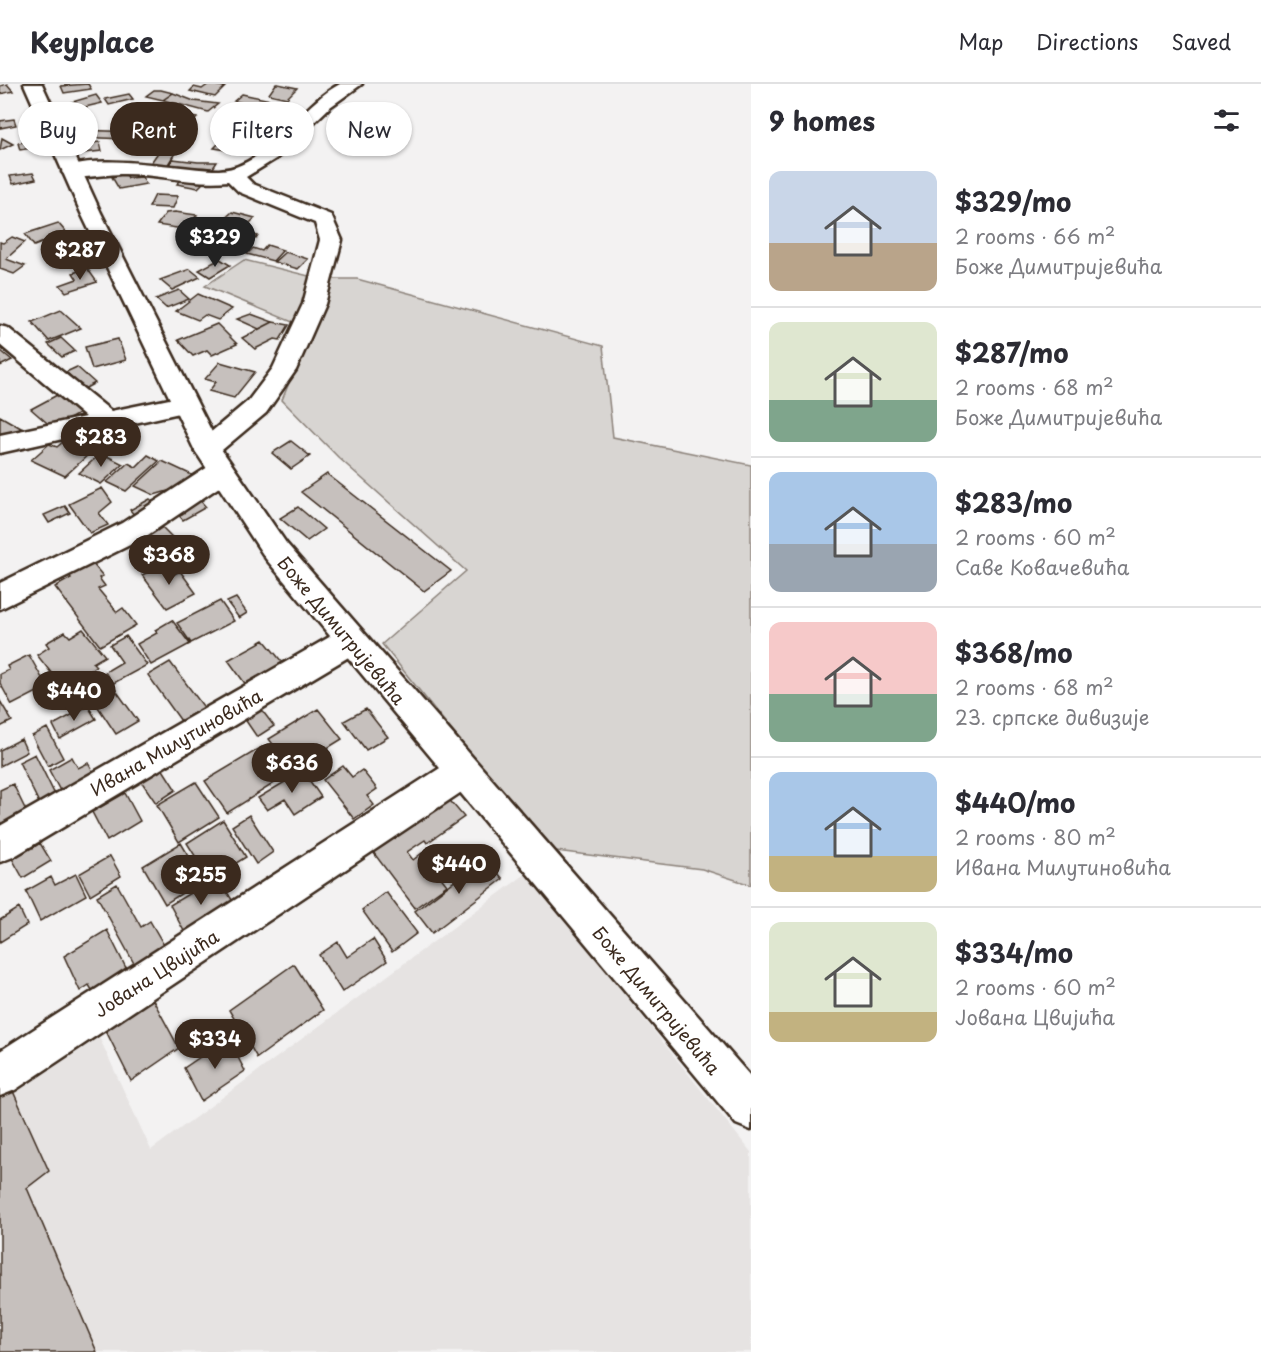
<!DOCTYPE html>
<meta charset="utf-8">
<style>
:root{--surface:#fff;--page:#f7f7f7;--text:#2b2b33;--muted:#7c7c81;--line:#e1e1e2;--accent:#3b2a1e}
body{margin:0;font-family:"Playpen Sans",sans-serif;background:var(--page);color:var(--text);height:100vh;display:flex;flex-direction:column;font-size:22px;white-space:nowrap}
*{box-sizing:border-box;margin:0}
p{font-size:20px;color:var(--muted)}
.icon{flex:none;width:33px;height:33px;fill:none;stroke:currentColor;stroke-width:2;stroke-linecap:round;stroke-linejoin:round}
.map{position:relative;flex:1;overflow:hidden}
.sheet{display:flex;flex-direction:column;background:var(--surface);width:510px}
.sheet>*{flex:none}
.banner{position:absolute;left:18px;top:18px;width:570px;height:54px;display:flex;gap:12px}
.price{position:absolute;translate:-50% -51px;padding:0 14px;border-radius:21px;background:var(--accent);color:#fff;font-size:20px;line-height:39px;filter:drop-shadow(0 2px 3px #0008)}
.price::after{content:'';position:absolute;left:50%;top:36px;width:18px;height:14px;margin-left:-9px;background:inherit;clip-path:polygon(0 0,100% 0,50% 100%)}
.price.selected{background:#222;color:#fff}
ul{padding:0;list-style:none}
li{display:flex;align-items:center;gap:18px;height:150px;padding:0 18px}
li+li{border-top:2px solid var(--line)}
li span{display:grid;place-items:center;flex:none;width:168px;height:120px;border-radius:12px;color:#555}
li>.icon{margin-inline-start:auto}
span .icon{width:72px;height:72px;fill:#fffc;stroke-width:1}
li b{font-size:26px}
h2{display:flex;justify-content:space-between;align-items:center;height:72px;padding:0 18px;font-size:26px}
.chip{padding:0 21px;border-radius:27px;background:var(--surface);box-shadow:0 2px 4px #0004;font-size:21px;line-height:54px}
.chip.selected{background:var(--accent);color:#fff}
header{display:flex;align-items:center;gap:36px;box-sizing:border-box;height:84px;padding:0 30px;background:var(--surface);border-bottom:2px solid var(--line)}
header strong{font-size:28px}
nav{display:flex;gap:33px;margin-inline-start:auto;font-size:21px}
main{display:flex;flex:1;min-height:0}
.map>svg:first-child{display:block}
</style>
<header>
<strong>Keyplace</strong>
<nav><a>Map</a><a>Directions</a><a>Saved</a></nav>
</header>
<main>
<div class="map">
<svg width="751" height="1268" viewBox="0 0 751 1268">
<rect width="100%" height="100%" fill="#f3f2f2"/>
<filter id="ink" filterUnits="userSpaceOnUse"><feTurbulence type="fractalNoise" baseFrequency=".0167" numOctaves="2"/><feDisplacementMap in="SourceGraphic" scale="12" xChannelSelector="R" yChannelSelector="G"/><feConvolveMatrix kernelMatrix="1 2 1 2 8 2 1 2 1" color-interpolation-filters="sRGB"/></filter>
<g filter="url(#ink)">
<path fill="#e6e3e2" d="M527,789l224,279v200h-751v-265l94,-61 57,124z"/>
<path fill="#d8d5d2" stroke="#8a8078" stroke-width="1.5" d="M244,176l77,19h36l246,67 10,91 138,28v420l-49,-16 -154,-19 -166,-206 84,-73 -127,-113 -57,-58 16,-39 9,-33 -102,-42z"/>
<path fill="#c6c0bd" stroke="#3b2a1e" stroke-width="1.5" d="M7,0l6,7 -13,3v-8z
M88,0l3,5 -27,4 -3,-7z
M209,0l16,3 -10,10 -25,-6 4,-4 8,2z
M276,0h2l19,4 -10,10 -18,-4z
M154,6h7l12,3 -10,7 -17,-4z
M173,9l21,8 24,3 -10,8 -45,-12z
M129,10l4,5 -24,6 -4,-6z
M242,10l47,10 -12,7 -43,-10z
M96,11l6,8 -29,7 -4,-7z
M226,24l22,5 -6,5 -22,-4z
M174,30l23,4 -11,12 -30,-6 9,-8z
M255,32l25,5 -10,9 -25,-5z
M14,35l2,6 -16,3v-7z
M78,46l59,2 -3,6 -9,1 -46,-2 1,-2h-5z
M161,51l27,2 -9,14 -27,-2z
M2,54l11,6 -13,6z
M30,57l2,7 -12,2 -2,-7z
M100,58l2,9 -19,2 -1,-9z
M219,59l30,5 -5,5 -30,-5z
M159,67l16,2 -8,13 -17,-2z
M173,75l25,3h19l-6,9 -43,-5z
M33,89l3,6 -23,5 -3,-8z
M126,90l2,4 14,-1 4,7 -27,5 -7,-12z
M183,94l21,4 -6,6 -21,-4z
M155,111l23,1 -5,12 -24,-1z
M175,128l22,3 -8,11 -3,-1 -3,4 -26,-4 9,-12z
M232,128l23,6 -9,9 -24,-6z
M58,139l12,14 -24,8 -2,-3 -10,4 -9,-12z
M227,145l31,7 -2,3 -15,-3 -5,5 7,4 -5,6 -25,-5z
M12,153l13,5 -19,17 19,7 -11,8 -14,-5v-27l3,1z
M267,161l16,5 -10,11 -26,-7 6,-6 9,3z
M285,168l23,7 -10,10 -24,-7z
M220,175l10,6 -20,12 -11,-7z
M87,184l10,14 -31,10 -6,-7 17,-6 -4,-6z
M190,185l10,8 -28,13 -12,-10z
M179,206l10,9 -23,9 -10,-9z
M198,210l34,15 -14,11 -13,-5 -7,5 -22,-9z
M61,226l20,18 -32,13 -17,-19z
M251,230l22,8 -14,7 -22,-10z
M273,238l16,3 -9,15 -5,-1 -20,10 -13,-11z
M217,240l20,20 -25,11 -5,-5 -14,6 -15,-16z
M61,254l14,13 -13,6 -14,-13z
M118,255l8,21 -34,9 -7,-22z
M1,267l11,9 -12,6v-14z
M220,278l35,10 -21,26 -25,-7 7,-9 -11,-3z
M77,283l18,16 -11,6 -18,-17z
M59,310l23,18 -29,16 -22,-19z
M0,332l21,12 -13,12 -8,-4z
M291,357l19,15 -19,13 -19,-16z
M63,358l26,12 -24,22 -34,-16 18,-16 8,3z
M101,369l22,11 -22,20 -22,-11z
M148,371l11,6 -33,30 -19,-9 21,-19 8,4z
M162,377l30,14 -14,13 -24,7 -19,-9z
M327,390l124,97 -27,20 -123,-99z
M102,404l10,14 -13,11 9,12 -18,8 -21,-29z
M198,414l8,9 -23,13 -8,-9z
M150,415l7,6 -21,12 -6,-7z
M65,422l5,7 -21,10 -5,-8z
M298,423l26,22 -17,12 -27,-23z
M162,443l19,19 -31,19 -19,-20z
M92,479l11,13 -4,2 6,8 -7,3 19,23 6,-4 13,17 -36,21 -45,-59 16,-9 -2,-3z
M161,482l8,11 11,-6 16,22 -29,15 -25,-33z
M236,514l11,15 -8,5 -12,-16z
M220,517l14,20 -43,22 -14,-20z
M172,536l18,24 -39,21 -14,-21 20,-11 -2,-3z
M83,545l22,27 -12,7 3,3 -13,8 -2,-3 -21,13 -23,-29 12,-8 -3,-4 19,-11 5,5z
M126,552l21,29 -35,19 -7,-12 17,-10 -12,-17z
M264,556l23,28 -38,21 -21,-29z
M29,571l18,32 -35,18 -12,-22v-9l9,-4 -2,-4z
M170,578l39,52 -23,14 -38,-53z
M115,605l23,32 -22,13 -22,-33z
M0,617l12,20 -12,6z
M88,622l8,13 -36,20 -7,-14z
M261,625l13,17 -17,11 -13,-19z
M318,625l24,30 -50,31 -23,-31z
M366,625l22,28 -22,13 -22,-29z
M47,644l16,30 -15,8 -16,-30z
M21,655l6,13 -27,14v-16z
M262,663l22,30 -57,36 -22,-32z
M35,670l22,45 -16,8 -22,-45z
M72,673l6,11 10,-5 10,18 -33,19 -16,-30z
M160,681l16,25 -20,13 -17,-25z
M343,682l9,11 10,-7 15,19 -10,7 7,9 -20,14 -31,-39z
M303,687l18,26 -26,17 -10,-15 -18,11 -9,-12z
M196,698l23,35 -40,25 -22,-37z
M13,700l17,35 -30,17v-46z
M125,709l15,28 -33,20 -15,-29z
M446,712l18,21 -37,26 -2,-3 -18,12 6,8 9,-7 25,32 -32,23 -45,-60z
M249,731l24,37 -17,12 -24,-38z
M223,736l23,37 -21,13 -8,-13 -15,10 -15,-24z
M29,757l4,7 7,-5 11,18 -28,17 -14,-25z
M181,759l22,37 -38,24 -22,-38z
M110,772l11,20 -31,19 -11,-21z
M485,774l18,21 -71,54 -17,-22z
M76,790l10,21 -46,26 -14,-30 25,-14 4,8z
M117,800l24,43 9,-6 15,26 -29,20 -39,-71z
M205,800l4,7 13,-7 12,19 -49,30 -15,-28z
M386,808l31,41 -25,19 -30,-42z
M19,824l8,17 -27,17v-22z
M107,846l23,46 -34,21 -7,-12 -9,6 -16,-35z
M373,855l14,22 -45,31 -23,-37 19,-13 9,15z
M294,880l29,46 -66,48 -28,-48z
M152,914l27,50 -48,33 -26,-52z
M228,954l17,33 -44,30 -17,-33z
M12,1005l37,82 -22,17 70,164h-97v-255z"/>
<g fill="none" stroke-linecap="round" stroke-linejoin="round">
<defs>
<path id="minor" d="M340,0h22l-32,23 -53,51 -31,19 7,7 78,31 11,25 -17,64 -29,66 -30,43 -50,42 -9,3 -9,-3 -4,-6 4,-6 50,-42 25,-33 30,-64 17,-64 -5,-17 -76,-31 -11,-11c-36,4 -72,-8 -108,-7 -13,0 -51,8 -58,-2 16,-23 130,-1 157,-2 47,-1 80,-65 121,-86z
M0,242l8,2 103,83 73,-15 9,2 4,6 -4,6 -9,2 -184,41v-18l85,-18 -85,-72z
M221,378l10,3 4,7 -4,7 -89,60 -142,70v-26l122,-60 89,-58z
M351,543l11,4 5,9 -5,9 -349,208 -13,5v-36l340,-195z
M463,673l12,4 5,11 -5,11 -460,307 -15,6v-45l451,-290z"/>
<path id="secondary" d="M24,0h18l59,129 118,233 67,97 465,534v53l-15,-6 -470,-565 -72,-110 -113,-236z"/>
</defs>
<use href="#minor" stroke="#3b2a1e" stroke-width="5"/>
<use href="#secondary" stroke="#3b2a1e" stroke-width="5"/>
<use href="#minor" fill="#fff" fill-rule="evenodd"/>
<use href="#secondary" fill="#fff" fill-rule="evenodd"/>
</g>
</g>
<g text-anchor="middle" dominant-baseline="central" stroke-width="4.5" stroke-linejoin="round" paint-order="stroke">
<g font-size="18" fill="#3b2a1e" stroke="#fff">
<text transform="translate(342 546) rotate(50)">Боже Димитријевића</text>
<text transform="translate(176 658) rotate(-30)">Ивана Милутиновића</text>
<text transform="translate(156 889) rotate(-33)">Јована Цвијића</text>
<text transform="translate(657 916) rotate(50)">Боже Димитријевића</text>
</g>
</g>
</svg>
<b class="price selected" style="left:215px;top:184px">$329</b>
<b class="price" style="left:80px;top:197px">$287</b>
<b class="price" style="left:101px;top:384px">$283</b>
<b class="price" style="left:169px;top:502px">$368</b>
<b class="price" style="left:74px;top:638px">$440</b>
<b class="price" style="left:292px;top:710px">$636</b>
<b class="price" style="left:459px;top:811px">$440</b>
<b class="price" style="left:201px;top:822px">$255</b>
<b class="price" style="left:215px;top:986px">$334</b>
<div class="banner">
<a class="chip">Buy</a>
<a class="chip selected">Rent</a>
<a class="chip">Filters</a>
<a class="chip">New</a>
</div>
</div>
<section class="sheet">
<h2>9 homes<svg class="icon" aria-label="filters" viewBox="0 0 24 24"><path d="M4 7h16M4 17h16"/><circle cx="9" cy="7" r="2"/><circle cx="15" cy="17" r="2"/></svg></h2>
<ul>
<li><span style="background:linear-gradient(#c9d6e8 60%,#b9a48a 0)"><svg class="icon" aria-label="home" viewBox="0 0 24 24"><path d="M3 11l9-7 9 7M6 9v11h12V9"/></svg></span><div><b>$329/mo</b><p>2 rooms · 66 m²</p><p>Боже Димитријевића</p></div></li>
<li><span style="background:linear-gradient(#dfe7d0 65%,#7fa58c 0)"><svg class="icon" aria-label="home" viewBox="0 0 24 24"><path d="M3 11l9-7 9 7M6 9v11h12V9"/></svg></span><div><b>$287/mo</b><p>2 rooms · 68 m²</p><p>Боже Димитријевића</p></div></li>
<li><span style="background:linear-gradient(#a9c7e8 60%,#9aa5b1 0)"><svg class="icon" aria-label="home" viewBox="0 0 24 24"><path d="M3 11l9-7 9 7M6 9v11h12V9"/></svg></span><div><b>$283/mo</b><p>2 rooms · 60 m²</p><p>Саве Ковачевића</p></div></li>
<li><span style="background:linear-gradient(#f6c9c9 60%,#7fa58c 0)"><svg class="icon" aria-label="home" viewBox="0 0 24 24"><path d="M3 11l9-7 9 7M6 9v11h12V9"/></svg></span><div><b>$368/mo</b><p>2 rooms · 68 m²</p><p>23. српске дивизије</p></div></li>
<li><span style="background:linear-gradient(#a9c7e8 70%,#c2b280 0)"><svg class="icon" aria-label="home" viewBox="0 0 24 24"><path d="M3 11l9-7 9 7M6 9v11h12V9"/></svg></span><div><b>$440/mo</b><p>2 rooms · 80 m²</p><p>Ивана Милутиновића</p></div></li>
<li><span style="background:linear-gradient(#dfe7d0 75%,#c2b280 0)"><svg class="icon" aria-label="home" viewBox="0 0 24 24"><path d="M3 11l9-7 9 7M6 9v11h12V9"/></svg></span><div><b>$334/mo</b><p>2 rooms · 60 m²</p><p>Јована Цвијића</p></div></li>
</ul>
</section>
</main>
